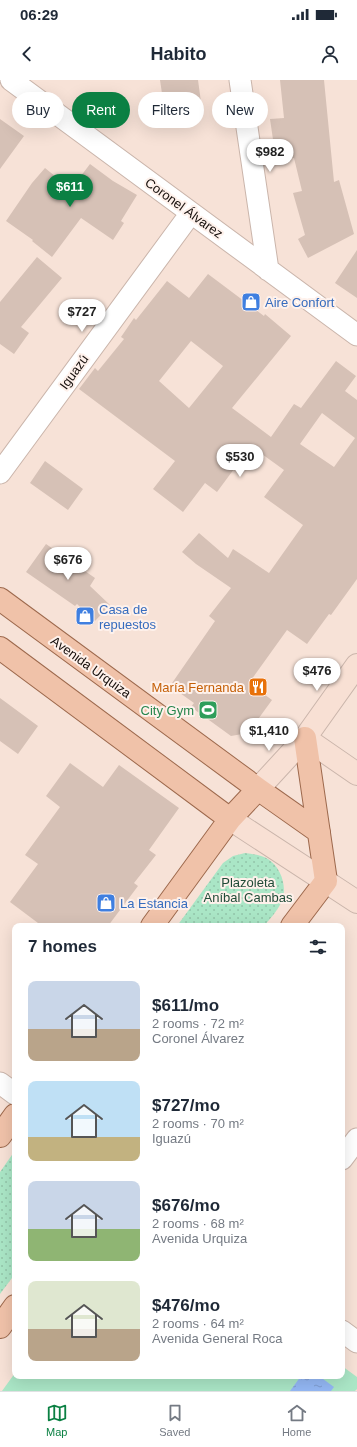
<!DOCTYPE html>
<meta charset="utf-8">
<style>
:root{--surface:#fff;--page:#f2f2f3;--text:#1f2937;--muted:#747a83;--line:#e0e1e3;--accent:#0b8043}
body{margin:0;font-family:Arial,sans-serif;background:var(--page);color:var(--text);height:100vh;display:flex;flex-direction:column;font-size:15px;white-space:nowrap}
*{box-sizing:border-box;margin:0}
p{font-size:13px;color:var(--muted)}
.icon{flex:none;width:22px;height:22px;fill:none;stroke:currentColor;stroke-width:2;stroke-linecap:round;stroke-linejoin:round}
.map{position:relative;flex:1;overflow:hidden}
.side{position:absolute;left:12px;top:843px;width:333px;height:456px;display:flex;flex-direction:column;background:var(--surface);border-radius:8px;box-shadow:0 4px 16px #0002}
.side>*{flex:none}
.guide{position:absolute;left:12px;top:12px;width:333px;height:36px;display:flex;gap:8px}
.price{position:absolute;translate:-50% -34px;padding:0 9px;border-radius:14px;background:#fff;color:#222;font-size:13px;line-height:26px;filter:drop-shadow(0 1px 2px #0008)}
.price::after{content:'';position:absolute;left:50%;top:24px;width:12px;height:9px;margin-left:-6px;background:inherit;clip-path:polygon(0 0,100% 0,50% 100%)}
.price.on{background:var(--accent);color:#fff}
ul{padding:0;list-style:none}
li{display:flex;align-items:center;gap:12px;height:100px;padding:0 16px}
li span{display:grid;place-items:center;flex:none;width:112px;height:80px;border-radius:8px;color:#555}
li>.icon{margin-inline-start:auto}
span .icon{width:48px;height:48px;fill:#fffc;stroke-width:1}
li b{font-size:17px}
h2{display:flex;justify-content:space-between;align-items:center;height:48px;padding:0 16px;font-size:17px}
.pill{padding:0 14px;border-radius:18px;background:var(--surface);box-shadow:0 4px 16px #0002;font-size:14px;line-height:36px}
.pill.on{background:var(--accent);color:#fff}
.status{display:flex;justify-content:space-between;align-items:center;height:28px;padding:0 20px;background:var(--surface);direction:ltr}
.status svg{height:11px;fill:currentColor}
header{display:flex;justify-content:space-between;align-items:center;height:52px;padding:0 16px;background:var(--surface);font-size:18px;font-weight:800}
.tabs{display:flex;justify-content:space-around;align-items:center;height:56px;border-top:1px solid var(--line);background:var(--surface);font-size:11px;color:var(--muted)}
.tabs a{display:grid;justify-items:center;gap:2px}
.tabs .on{color:var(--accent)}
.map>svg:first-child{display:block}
</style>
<div class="status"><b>06:29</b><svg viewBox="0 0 49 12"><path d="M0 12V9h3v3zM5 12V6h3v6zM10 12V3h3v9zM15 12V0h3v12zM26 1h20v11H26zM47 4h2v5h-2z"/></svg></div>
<header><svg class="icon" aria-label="back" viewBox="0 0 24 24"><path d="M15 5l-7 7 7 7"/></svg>Habito<svg class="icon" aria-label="person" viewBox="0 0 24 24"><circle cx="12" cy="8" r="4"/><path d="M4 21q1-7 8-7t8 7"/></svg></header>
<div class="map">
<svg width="357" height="1311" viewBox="0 0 357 1311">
<defs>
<pattern id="park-dots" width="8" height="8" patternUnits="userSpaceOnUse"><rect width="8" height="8" fill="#aae6c6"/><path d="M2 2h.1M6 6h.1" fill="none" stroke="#92c4a9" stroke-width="1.8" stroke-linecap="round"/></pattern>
<pattern id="water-ripples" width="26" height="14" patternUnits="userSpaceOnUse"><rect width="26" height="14" fill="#94b8f5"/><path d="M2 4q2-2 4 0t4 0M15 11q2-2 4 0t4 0" fill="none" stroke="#7f9dd1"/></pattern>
</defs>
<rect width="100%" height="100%" fill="#f7e2d7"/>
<path fill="#aae6c6" d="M342,1286l15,11v12l-2,2h-353l13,-18v3h327z"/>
<path fill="url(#park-dots)" d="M245,773c8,1 16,2 23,6 14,9 20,30 13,44 -4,8 -11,16 -17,23h-87l46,-63 10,-7z
M14,1072h1v122l-15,20v-122z"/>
<path fill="url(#water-ripples)" d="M301,1296h18l15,11 -3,4h-41z"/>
<path fill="#d6c1b6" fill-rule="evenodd" d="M160,0h38l3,22 -37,5z
M280,0h44l10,102 5,-2 15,54 -46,24 -10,-19 7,-4 -12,-42 9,-2 -8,-33 -18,2 -6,-41 14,-1z
M0,39l24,17 -24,33z
M90,84l23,17 24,14 -16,26 3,2 -11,17 -32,-22 -29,39 -20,-16 1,-1 -27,-19 26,-38 13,-15 26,21z
M357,170v48l-22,-15z
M37,177l25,21 -41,49 8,6 -15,21 -14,-10v-42z
M208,194l56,42 1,-2 26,22 -59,72 39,29 23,-33 7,4 35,-47 20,15 -11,15 12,9v179l-26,36 -2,-1 -22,30 -20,-14 -38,53 23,17 -24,33 -17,3 -40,-29 3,-4 -24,-17 45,-65 -6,-5 22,-28 -35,-24 -14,-12 17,-19 29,25 5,-9 36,24 34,-48 -39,-28 20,-27 -33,-24 -34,46 -12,-9 -22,29 -30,-23 22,-28 -96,-72 16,-21 3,3 26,-32 -3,-2 13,-19 2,2 31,-39 22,17zM191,261l32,25 -34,42 -30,-27zM322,333l33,25 -21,29 -34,-23z
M45,381l38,28 -15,21 -38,-27z
M46,464l49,34 -5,8 20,19 -15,16 -18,-17 -2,2 -49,-34z
M0,618l38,28 -20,28 -18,-13z
M70,683l33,24 16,-22 60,43 -30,42 7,5 -22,28 4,3 -30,40h-66l-32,-24 28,-38 -13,-9 35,-48 -14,-11z"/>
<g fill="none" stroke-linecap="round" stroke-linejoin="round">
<defs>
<path id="minor" d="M11,0l346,255
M240,0l28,190
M0,393l191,-260
M0,1003l15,11
M342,1079l15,-20
M342,1251l15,11"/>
<path id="secondary" d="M305,658l52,36
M258,709l47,-51 52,-73
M230,739l127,83"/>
<path id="primary" d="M0,519l258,190 61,43
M0,568l230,171
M152,846l78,-107 28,-30
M292,846l34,-45 -21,-143
M0,1056l15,-21
M0,1247l15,-21"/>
</defs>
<use href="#minor" stroke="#cab5ab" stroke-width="23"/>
<use href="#secondary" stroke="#cab5ab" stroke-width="24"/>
<use href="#primary" stroke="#9d694d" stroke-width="24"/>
<use href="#minor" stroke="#fff" stroke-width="21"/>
<use href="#secondary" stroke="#f8e0d4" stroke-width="22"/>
<use href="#primary" stroke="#f0c2a9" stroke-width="22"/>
</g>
<defs>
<symbol id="shop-square" viewBox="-11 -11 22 22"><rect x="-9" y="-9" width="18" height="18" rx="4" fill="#3f7fe0" stroke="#fef1eb"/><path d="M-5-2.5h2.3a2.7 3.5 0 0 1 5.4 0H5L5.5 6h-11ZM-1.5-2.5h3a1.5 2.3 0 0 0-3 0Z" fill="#fff"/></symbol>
<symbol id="restaurant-square" viewBox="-11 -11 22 22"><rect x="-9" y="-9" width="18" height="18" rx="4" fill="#e8710a" stroke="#fef1eb"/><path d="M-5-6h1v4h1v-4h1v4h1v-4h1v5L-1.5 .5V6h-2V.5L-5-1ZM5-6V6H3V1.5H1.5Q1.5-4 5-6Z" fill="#fff"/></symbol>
<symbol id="stadium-square" viewBox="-11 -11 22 22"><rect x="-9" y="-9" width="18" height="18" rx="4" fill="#2e9e5b" stroke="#fef1eb"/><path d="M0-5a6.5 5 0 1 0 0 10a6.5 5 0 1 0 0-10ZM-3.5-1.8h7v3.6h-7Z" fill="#fff"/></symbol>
</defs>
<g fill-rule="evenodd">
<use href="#shop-square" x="240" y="211" width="22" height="22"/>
<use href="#shop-square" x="74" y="525" width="22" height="22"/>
<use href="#restaurant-square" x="247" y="596" width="22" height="22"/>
<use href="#stadium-square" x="197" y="619" width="22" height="22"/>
<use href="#shop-square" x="95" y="812" width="22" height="22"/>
</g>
<g text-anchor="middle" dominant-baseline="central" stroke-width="4" stroke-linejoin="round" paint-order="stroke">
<g font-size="13" fill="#160f0c" stroke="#fef1eb">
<text transform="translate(184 128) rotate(36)">Coronel Álvarez</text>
<text transform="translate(74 292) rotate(-54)">Iguazú</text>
<text transform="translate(91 587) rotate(36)">Avenida Urquiza</text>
</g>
<g font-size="13" fill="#366cbe" stroke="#fef1eb" text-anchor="start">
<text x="265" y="222">Aire Confort</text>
<text x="99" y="529">Casa de<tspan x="99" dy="15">repuestos</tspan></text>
<text x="120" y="823">La Estancia</text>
</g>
<g font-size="13" fill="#c56008" stroke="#fef1eb" text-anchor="end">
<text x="244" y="607">María Fernanda</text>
</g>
<g font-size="13" fill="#27864d" stroke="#fef1eb" text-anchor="end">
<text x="194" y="630">City Gym</text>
</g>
<g font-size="13" fill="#204b37" stroke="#fef1eb">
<text x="248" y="802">Plazoleta<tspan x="248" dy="15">Aníbal Cambas</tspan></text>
</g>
</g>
</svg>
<b class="price" style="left:270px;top:93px">$982</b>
<b class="price on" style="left:70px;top:128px">$611</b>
<b class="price" style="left:82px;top:253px">$727</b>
<b class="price" style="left:240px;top:398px">$530</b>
<b class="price" style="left:68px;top:501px">$676</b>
<b class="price" style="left:317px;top:612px">$476</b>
<b class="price" style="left:269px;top:672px">$1,410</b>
<div class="guide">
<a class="pill">Buy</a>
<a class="pill on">Rent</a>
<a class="pill">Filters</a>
<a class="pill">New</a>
</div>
<section class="side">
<h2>7 homes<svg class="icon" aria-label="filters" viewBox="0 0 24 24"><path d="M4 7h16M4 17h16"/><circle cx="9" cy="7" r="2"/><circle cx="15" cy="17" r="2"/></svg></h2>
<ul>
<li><span style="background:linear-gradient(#c9d6e8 60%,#b9a48a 0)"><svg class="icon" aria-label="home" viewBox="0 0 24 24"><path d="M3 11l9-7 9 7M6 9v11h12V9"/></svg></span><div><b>$611/mo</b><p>2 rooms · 72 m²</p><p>Coronel Álvarez</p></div></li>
<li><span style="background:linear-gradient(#bfe0f5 70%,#c2b280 0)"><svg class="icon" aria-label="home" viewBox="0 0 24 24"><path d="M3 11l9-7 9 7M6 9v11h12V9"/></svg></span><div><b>$727/mo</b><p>2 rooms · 70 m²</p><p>Iguazú</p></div></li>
<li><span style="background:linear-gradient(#c9d6e8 60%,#8fb573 0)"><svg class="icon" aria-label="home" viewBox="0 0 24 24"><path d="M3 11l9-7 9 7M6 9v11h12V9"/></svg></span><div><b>$676/mo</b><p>2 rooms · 68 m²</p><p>Avenida Urquiza</p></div></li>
<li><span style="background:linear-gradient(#dfe7d0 60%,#b9a48a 0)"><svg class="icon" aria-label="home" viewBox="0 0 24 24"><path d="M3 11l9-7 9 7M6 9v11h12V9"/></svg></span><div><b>$476/mo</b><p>2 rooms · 64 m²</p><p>Avenida General Roca</p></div></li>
</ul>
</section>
</div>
<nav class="tabs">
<a class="on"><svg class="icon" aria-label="map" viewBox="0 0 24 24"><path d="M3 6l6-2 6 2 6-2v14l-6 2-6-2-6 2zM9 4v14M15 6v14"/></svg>Map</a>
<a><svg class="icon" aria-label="saved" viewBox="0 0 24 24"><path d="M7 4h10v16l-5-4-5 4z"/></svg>Saved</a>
<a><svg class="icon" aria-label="home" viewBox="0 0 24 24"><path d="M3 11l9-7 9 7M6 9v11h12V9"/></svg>Home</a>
</nav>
